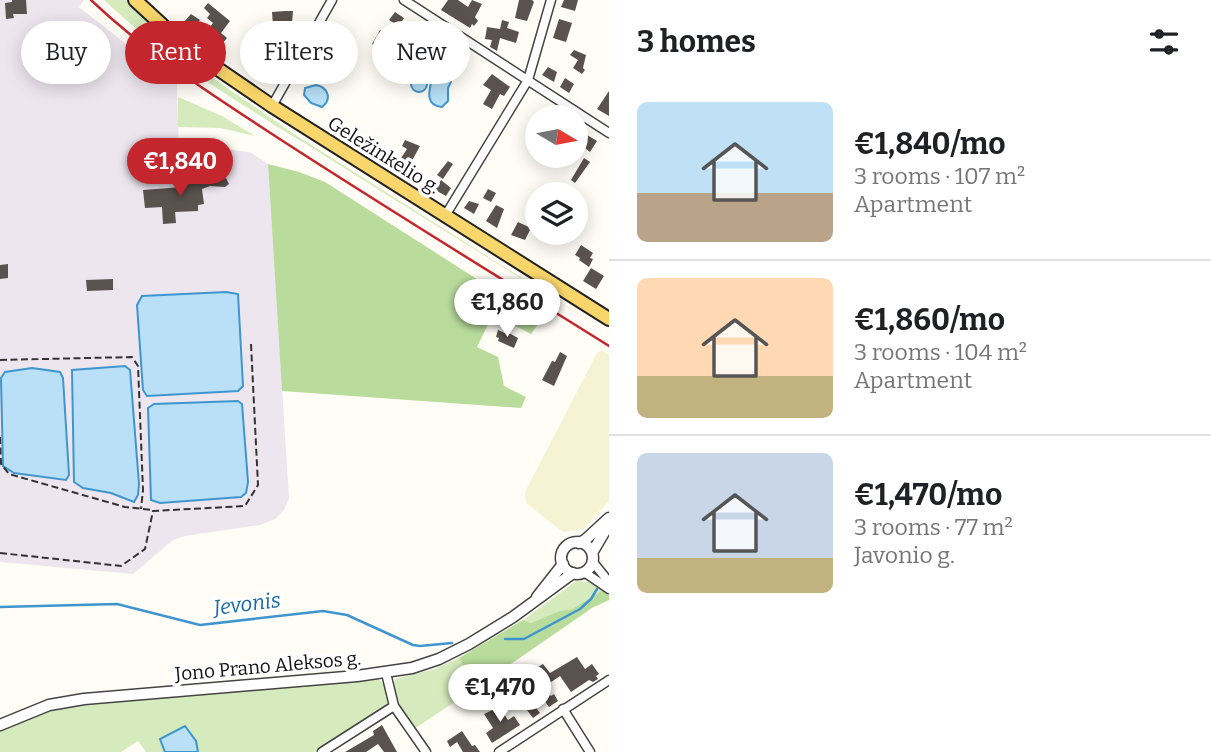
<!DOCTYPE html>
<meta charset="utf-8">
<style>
:root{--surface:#fff;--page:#f6f6f6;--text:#202124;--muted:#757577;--line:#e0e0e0;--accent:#c4262e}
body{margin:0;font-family:Bitter,serif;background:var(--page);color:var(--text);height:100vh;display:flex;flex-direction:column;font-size:26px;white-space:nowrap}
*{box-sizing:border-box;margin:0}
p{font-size:23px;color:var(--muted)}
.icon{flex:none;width:38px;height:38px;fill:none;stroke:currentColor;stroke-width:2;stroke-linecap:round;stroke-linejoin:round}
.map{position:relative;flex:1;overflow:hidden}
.details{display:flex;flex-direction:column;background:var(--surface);width:602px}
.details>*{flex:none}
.guide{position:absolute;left:21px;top:21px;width:483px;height:63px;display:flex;gap:14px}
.needle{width:46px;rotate:100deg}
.tools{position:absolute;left:525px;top:105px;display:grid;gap:14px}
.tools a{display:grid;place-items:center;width:63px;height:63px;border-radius:50%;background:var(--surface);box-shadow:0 4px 18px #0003;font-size:35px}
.price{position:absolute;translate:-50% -60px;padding:0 16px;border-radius:24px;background:#fff;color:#222;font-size:23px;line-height:46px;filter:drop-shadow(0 2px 4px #0008)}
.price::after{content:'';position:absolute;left:50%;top:42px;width:21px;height:16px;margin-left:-10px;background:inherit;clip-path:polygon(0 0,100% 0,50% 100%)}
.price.selected{background:var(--accent);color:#fff}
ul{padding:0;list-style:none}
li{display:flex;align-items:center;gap:21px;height:175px;padding:0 28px}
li+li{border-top:2px solid var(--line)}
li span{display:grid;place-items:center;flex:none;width:196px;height:140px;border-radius:10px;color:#555}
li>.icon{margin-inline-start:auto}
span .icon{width:84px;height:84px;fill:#fffc;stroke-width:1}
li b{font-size:30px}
h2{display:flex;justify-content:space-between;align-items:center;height:84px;padding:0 28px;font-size:30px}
.pill{padding:0 24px;border-radius:32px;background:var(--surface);box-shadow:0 4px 18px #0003;font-size:24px;line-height:63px}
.pill.selected{background:var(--accent);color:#fff}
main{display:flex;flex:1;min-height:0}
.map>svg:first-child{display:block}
</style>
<main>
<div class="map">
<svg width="609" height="752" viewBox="0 0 609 752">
<rect width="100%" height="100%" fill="#fffdf5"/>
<path fill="#eee6ef" d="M0,0h84l-5,7 98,77 2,66 37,-2 34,4 18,12 21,334 -5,12 -9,9 -15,6 -75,11 -12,4 -40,34 -133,-12z"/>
<path fill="#f6f3d4" d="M603,351l6,4v146l-26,28 -20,3 -37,-29 -1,-11 70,-135 3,-5z"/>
<path fill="#d5ebbd" d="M104,0h21l52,53 117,81 302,191c-90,-56 -180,-112 -271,-169 -76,-47 -156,-94 -221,-156z
M178,97l44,19 33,20 -35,-8 -42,-1z
M576,581l12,1 15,8 -31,19 -13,2 -28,12 -8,-3z
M459,658l17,30 -62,41c-10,-15 -24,-31 -19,-50l39,-10z
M376,678c10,4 14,18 11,27l-72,47h-117l-13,-26 -25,12 5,14h-19l-8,-11 -17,11h-121v-22l51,-22 33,-5z"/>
<path fill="#b9dc9c" d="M268,164l31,8 26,10 216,138 -10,14 -38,-20 -16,33 21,10 6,29 22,11 -5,11 -239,-17z
M603,590l6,5v5l-17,8 -116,80 -17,-30 64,-38 8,3 28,-12 13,-2z"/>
<path fill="#b9e0f7" stroke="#3f96cf" stroke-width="2" d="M436,72c7,0 13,4 15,10l-3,6v13l-6,6c-19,-2 -12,-19 -9,-33z
M411 84a8 8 0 1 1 16 0a8 8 0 1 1-16 0Z
M316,85c11,2 17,13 6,22l-11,-4 -7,-8 1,-7z
M226,292l12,2 5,92 -5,5 -91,5 -4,-6 -6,-85 5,-9z
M125,366l5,4 9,114 -1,11 -4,7 -23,-9 -28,-5 -9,-6 -2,-112z
M32,368l28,4 3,6 6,97 -3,5 -52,-7 -11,-7 -2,-88 4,-6z
M238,401l4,3 6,78 -2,11 -5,4 -81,6 -9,-3 -3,-92 6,-4z
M185,726l11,15 2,11h-33l-5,-13z"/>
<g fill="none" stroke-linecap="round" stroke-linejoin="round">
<path stroke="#3f96cf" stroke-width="2.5" d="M0,607l117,-3 83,21 123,-14 24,4 66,30 7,1 32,-3
M505,639h19l56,-30 11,-10 6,-10"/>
</g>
<path fill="#5a524d" d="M12,0h14l1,14h-14l1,4 -8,1 -1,-16 7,-1z
M448,0h10l10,7 4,-7 10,4 -7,13 3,4 -4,5 -2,-2 -2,4 -29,-18z
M519,0h13l2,2 -7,19 -12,-3z
M564,0h14l-3,11 -14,-4z
M208,3l22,18 -9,12 6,5 -5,6 -7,-5 -6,8 -9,-7 13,-17 -6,-5 3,-4 -6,-6z
M285,11h8l-1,12 10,5 -5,8 -4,-2 -2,3 -18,-9 -4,9 -9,-4 6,-11 7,3 -1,-13z
M395,12l9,6 -5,8 -10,-6z
M191,14l9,6 -7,9 -9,-7z
M559,19l13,4 -6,19 -13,-4z
M502,20l7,2 -2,6 12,4 -3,11 -16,-5 -3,13 -7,-4 2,-7 -7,-1 2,-12 13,2z
M380,30l9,6 -8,13 23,15 -6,8 -22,-15 5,-8 -9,-5z
M415,31l8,5 -8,13 -8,-6z
M439,40l12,8 -5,8 -4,-3 -2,4 -8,-5z
M316,41l31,16 -5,9 -16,-13 -5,8 -2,-1 -7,15 -7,-3 9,-19 -4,-2 5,-4z
M416,49l16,10 -7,14 -11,-7 -3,5 -7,-4z
M574,50l12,5 -3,13 2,2 -3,4 -9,-6 5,-8 -8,-5z
M71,61v11l-27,1v7h-7v-13h5v-5z
M548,67l9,5 -3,10 -12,-7z
M492,74l18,13 -6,9 -4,-2 -8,15 -9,-5 8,-14 -8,-5z
M565,78l9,6 -5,9 -9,-6z
M609,91v25l-12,-7z
M582,132l15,9 -7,11 -14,-11z
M405,140l15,6 -13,24 -10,-6 10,-15 -5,-3z
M549,156h13l-7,11 -9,-6z
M584,158l6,4 -15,21 -4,-3z
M448,161l5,3 -10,15 -6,-4z
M213,178l7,2 6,-2 3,6 -4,3 -15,-1 -8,3 2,15 -6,1v6l-23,1 1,11 -13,1 -1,-17 -17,1 -2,-18 39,-3 1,-6h17l6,-2 4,2z
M441,180l10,8 -5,8 -11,-6z
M488,189l8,4 -5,9 -8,-4z
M469,201l10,3 -5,10 -10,-6z
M496,205l8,4 -7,19 -11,-7z
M518,222l13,6 -6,12 -14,-5z
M581,245l12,8 -3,5 3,1 -4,8 -10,-7 1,-2 -5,-3z
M8,264v14l-8,1v-14z
M591,268l13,8 -8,13 -13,-8z
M113,279v11l-26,1 -1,-11z
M498,330l9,4v-2l11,6 -4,10 -16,-7 1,-3 -3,-1z
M560,352l7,4 -13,30 -12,-6 10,-19 3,1z
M577,657l8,12 7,-5 7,10 -3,2 2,3 -5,3 -4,-2 -18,12 -11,-16 -19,13 -5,-8 7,-5 -5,-9 5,-3 7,9z
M548,693l3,3 3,-2 4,7 -9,6 -7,-10z
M531,701l9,12 -7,5 -9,-12z
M499,707l9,13 6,-4 6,9 -28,18 -6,-10 7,-5 -9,-14z
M382,725l15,27h-13l-6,-8 -12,8h-21l29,-17 -1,-4z
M462,731l10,15 3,-1 5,7h-17l-6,-10 -7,5 -3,-6z"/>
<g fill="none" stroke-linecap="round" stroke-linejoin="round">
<defs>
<path id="minor" d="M404,0l205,133
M272,106l60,-106
M445,216l83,-136 23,-80
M592,561l17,21
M584,572l25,17
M386,673l8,33 32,46
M563,709l27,43
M322,752l72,-46
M499,752l110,-72"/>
<path id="tertiary" d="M561 558a16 16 0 1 1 32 0a16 16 0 1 1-32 0Z
M579,543l6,-3 24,-22
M592,553l17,-29
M537,597l26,-33
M0,725l49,-20 35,-6 273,-23 55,-8 27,-9 30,-15 44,-27 60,-44"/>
<path id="primary" d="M135,0l51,47 86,59 337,213"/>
</defs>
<use href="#minor" stroke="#444" stroke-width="11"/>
<use href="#tertiary" stroke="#444" stroke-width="13"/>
<use href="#primary" stroke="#222" stroke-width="16"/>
<path stroke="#333" stroke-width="2" stroke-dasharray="7 3.5" stroke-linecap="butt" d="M0,360l132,-3 6,9 5,124 -2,19
M0,437l1,27 8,10 116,33 27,3
M0,553l121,13 24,-17 8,-38 92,-5 13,-21 -7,-141"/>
<use href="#minor" stroke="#fff" stroke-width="8"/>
<use href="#tertiary" stroke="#fff" stroke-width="10"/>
<use href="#primary" stroke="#f9d66b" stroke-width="12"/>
<path stroke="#c4262e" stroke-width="2.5" d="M91,0c60,57 129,100 198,145 105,68 213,134 320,201"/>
</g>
<g text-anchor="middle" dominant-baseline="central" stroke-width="7" stroke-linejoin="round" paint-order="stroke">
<g font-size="19" fill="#111" stroke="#fff">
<text transform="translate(384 155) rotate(32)">Geležinkelio g.</text>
<text transform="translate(268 666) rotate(-5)">Jono Prano Aleksos g.</text>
</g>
<g font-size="21" font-style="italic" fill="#1768a6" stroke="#fff">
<text transform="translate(247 604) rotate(-7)">Jevonis</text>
</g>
</g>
</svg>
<div class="tools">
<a><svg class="needle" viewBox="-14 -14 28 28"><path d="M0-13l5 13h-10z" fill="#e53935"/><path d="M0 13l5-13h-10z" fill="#757577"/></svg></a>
<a><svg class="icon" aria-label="layers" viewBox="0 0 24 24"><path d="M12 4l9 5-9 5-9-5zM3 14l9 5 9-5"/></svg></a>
</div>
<b class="price selected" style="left:180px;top:198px">€1,840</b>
<b class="price" style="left:507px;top:339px">€1,860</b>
<b class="price" style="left:500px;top:724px">€1,470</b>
<div class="guide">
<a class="pill">Buy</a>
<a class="pill selected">Rent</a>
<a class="pill">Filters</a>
<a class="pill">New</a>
</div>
</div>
<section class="details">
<h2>3 homes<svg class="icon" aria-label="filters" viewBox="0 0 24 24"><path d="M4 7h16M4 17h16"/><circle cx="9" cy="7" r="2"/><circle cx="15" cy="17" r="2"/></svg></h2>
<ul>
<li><span style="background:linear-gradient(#bfe0f5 65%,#b9a48a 0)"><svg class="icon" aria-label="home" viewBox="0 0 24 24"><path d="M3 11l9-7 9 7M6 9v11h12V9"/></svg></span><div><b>€1,840/mo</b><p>3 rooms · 107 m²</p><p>Apartment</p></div></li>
<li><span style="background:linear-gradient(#ffd9b3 70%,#c2b280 0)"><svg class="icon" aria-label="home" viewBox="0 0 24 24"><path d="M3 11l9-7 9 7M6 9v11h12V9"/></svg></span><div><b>€1,860/mo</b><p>3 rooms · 104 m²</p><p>Apartment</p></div></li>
<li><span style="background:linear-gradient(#c9d6e8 75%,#c2b280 0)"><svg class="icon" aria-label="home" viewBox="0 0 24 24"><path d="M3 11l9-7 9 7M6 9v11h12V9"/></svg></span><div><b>€1,470/mo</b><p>3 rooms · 77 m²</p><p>Javonio g.</p></div></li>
</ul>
</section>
</main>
